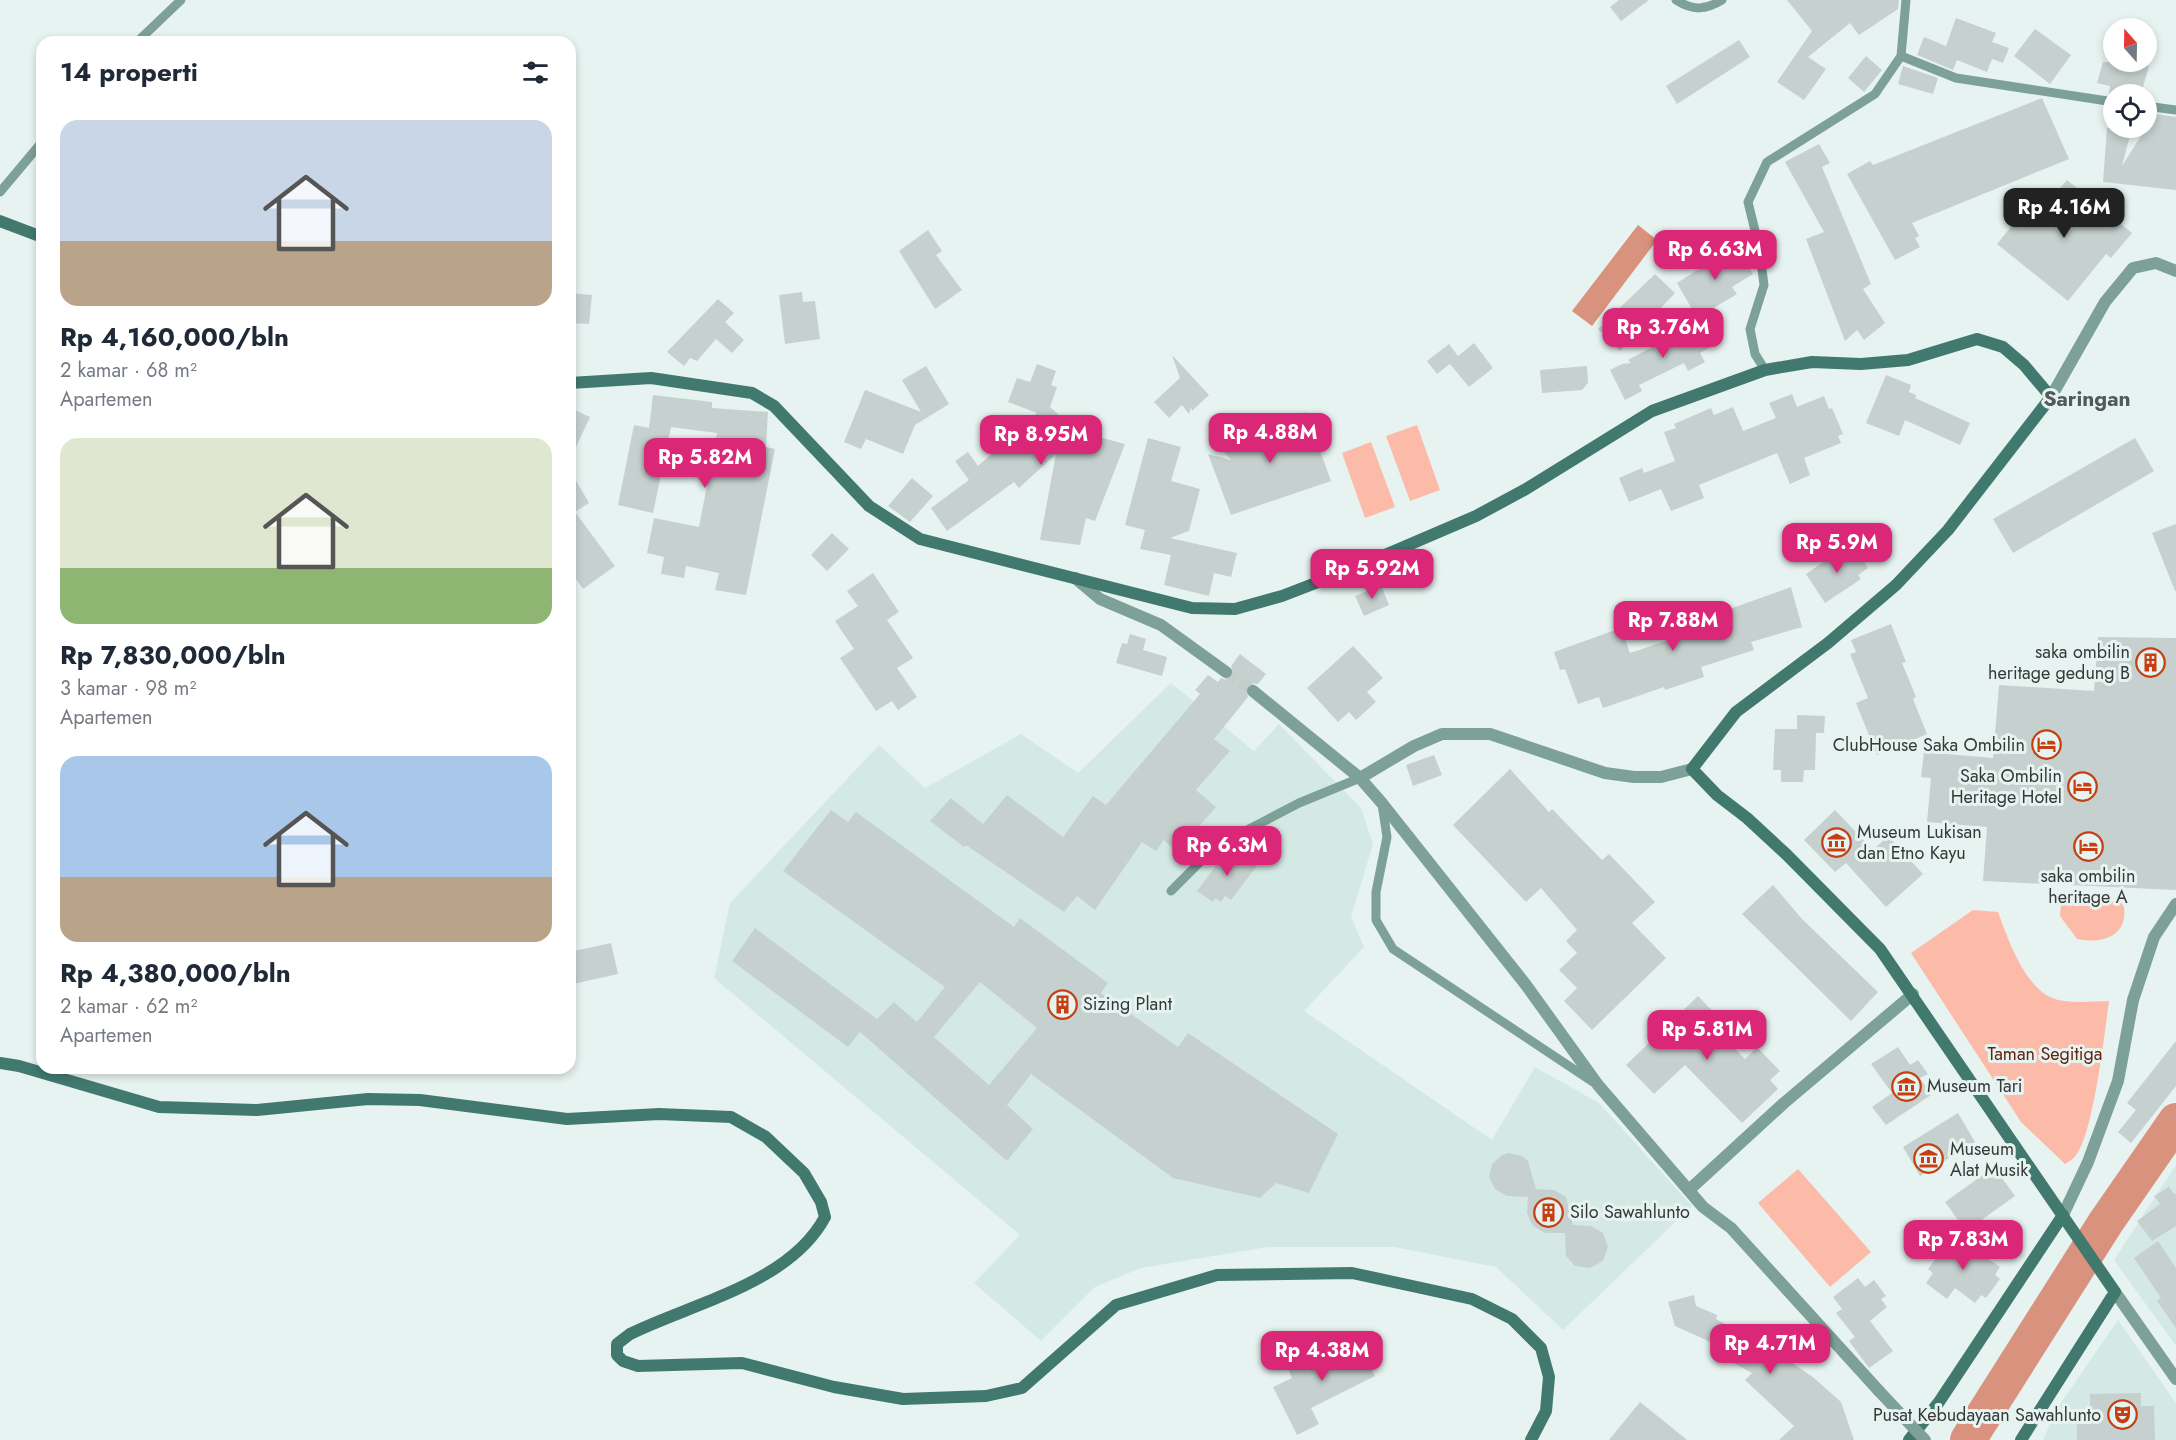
<!DOCTYPE html>
<html lang="id">
<meta charset="utf-8">
<style>
:root{--surface:#fff;--page:#f6f6f7;--text:#1f2937;--muted:#747a83;--accent:#db2777}
body{margin:0;font-family:Jost,sans-serif;background:var(--page);color:var(--text);height:100vh;display:flex;flex-direction:column;font-size:22px;white-space:nowrap}
*{box-sizing:border-box;margin:0}
p{font-size:20px;color:var(--muted)}
.icon{flex:none;width:33px;height:33px;fill:none;stroke:currentColor;stroke-width:2;stroke-linecap:round;stroke-linejoin:round}
.map{position:relative;flex:1;overflow:hidden}
.details{position:absolute;left:36px;top:36px;width:540px;height:1038px;display:flex;flex-direction:column;background:var(--surface);border-radius:18px;box-shadow:0 3px 9px #0003}
.details>*{flex:none}
.needle{width:39px;rotate:340deg}
.tools{position:absolute;left:2103px;top:18px;display:grid;gap:12px}
.tools a{display:grid;place-items:center;width:54px;height:54px;border-radius:50%;background:var(--surface);box-shadow:0 3px 9px #0003;font-size:30px}
.price{position:absolute;translate:-50% -51px;padding:0 14px;border-radius:12px;background:var(--accent);color:#fff;font-size:20px;line-height:39px;filter:drop-shadow(0 2px 3px #0008)}
.price::after{content:'';position:absolute;left:50%;top:36px;width:18px;height:14px;margin-left:-9px;background:inherit;clip-path:polygon(0 0,100% 0,50% 100%)}
.price.active{background:#222;color:#fff}
ul{padding:0;list-style:none}
li{display:grid;align-content:center;gap:12px;height:318px;padding:0 24px}
li span{display:grid;place-items:center;height:186px;border-radius:18px;color:#555}
li>.icon{margin-inline-start:auto}
span .icon{width:108px;height:108px;fill:#fffc;stroke-width:1}
li b{font-size:26px}
h2{display:flex;justify-content:space-between;align-items:center;height:72px;padding:0 24px;font-size:26px}
.map>svg:first-child{display:block}
</style>
<div class="map">
<svg width="2176" height="1440" viewBox="0 0 2176 1440">
<rect width="100%" height="100%" fill="#e7f3f0"/>
<path fill="#d5e9e4" d="M1171,683l83,68 25,-27 82,84 12,36 -22,73 13,30 -60,64 188,129 43,-73 64,36 93,103 -129,124 -67,-63 -102,-20h-126l-127,21 -46,19 -54,54 -67,-58 46,-48 -306,-257 16,-75 149,-158 46,43 96,-54 57,39z
M2176,1165v181l-62,-86z
M2118,1320l58,83v37h-133l13,-30z"/>
<path fill="#fcbba9" d="M1417,425l23,65 -30,11 -24,-65z
M1371,442l24,65 -30,11 -23,-65z
M2072,897l49,5 3,5c4,30 -23,37 -47,32l-17,-23 1,-12 5,-6z
M1973,910l25,2c10,27 24,68 50,84 16,9 44,5 61,5 -4,30 -16,134 -33,154 -2,4 -7,6 -11,9l-44,-42 -110,-169z
M1798,1169l73,83 -41,35 -72,-84z"/>
<path fill="#d9927e" d="M1638,225l19,15 -65,86 -20,-15z"/>
<g fill="none" stroke-linecap="round" stroke-linejoin="round">
<path stroke="#d9927e" stroke-width="36" d="M1968,1440l138,-218 70,-101"/>
</g>
<path fill="#c6d1cf" fill-rule="evenodd" d="M1619,0h30l-28,21 -11,-14z
M1787,0h112l-1,9 -39,26 -9,-12 -42,34 18,12 -22,31 -27,-18 35,-51z
M1956,18l40,15 -4,9 17,6 -6,15 -11,-4 -5,13 -30,-12 -4,10 -36,-15 7,-18 22,9z
M2035,29l36,26 -21,29 -36,-28z
M1739,40l11,17 -73,47 -11,-18z
M1866,56l16,14 -18,22 -16,-14z
M2103,62h30l16,4 -8,28h-32l1,-8 -13,-3z
M1903,66l35,12 -5,16 -35,-10z
M2042,98l27,61 -157,64 7,13 -4,2 5,9 -25,13 -48,-86 23,-13 3,4z
M2155,114l21,3v73l-73,-8 4,-54h25l-10,38z
M1819,144l11,19 -8,4 49,117 -8,5 22,34 -21,17 -7,-10 -12,11 -39,-102 18,-7 -39,-70z
M2067,180l65,53 -21,25 -5,-4 -38,47 -71,-57 35,-43 10,8z
M928,230l14,21 -6,4 26,35 -27,19 -36,-58z
M1736,246l17,28 -21,13 5,7 -40,24 -20,-35 25,-16 -3,-6 19,-12 4,6z
M1655,274l20,19 -55,58 -22,-22z
M802,292l1,10 12,-1 5,38 -35,5 -6,-49z
M570,293l22,2 -3,29 -19,-1z
M718,299l16,14 -9,9 19,18 -12,13 -16,-14 -19,22 -7,-3 -6,8 -17,-14z
M1700,321l14,24 -14,8 5,9 -17,9 -4,-8 -45,22 3,6 -17,9 -15,-30 12,-6 9,-1 -3,-3z
M1474,343l19,25 -24,19 -19,-23 -13,10 -10,-13 22,-17 9,12z
M1172,355l37,40 -17,16 -1,-4 -2,7 -7,-9 -13,13 -15,-16 26,-24z
M1037,364l19,7 -5,14 6,2 -7,20 27,24 48,13 -30,77 -9,-3 -6,27 -40,-5 16,-86 -37,34 -5,-6 -67,49 -16,-23 38,-28 -14,-19 13,-9 10,14 59,-53 -29,-11 9,-24 13,4z
M926,366l23,38 -34,21 -12,29 -37,-15 -5,10 -17,-7 21,-52 56,22 -19,-32z
M1587,366l1,17 -6,7 -40,3 -2,-23z
M1886,375l25,10 -2,7 7,3 -1,3 55,25 -10,22 -55,-25 -6,16 -33,-13z
M1792,394l5,13 27,-11 5,13 3,-1 11,26 -5,2 3,7 -37,15 6,17 -20,9 -13,-31 -78,32 5,13 -33,13 -10,-22 -32,13 -10,-24 23,-10 2,5 31,-12 -11,-29 12,-4 -2,-4 37,-16 3,7 19,-8 10,24 33,-13 -7,-15z
M653,395l59,7v6l56,4 -2,35 9,2 -29,146 -31,-5 4,-17 -33,-7 -2,12 -23,-4 3,-17 -17,-4 7,-35 45,9 18,-94 -46,-6 -18,86 -35,-8 16,-80 15,3z
M570,408l20,9 -20,43z
M1306,412l25,69 -100,34 -23,-61 23,6 -13,-15z
M1148,438l33,9 -10,34 29,8 -11,42 -19,7 67,15 -6,24 -17,-4 -5,23 -45,-11 7,-30 -31,-6 5,-19 -20,-5z
M2135,438l19,33 -141,82 -20,-34z
M570,470l19,33 -14,9 40,54 -32,23 -13,-19z
M912,478l21,18 -23,26 -22,-16z
M2176,524v67h-1l-23,-58z
M832,533l17,16 -22,22 -16,-16z
M1841,550l4,7 11,-7 12,18 -10,7 3,4 -36,24 -19,-29z
M873,573l26,39 -12,8 26,38 -16,10 20,29 -19,13 -6,-9 -16,10 -36,-53 14,-9 -19,-28 23,-15 -11,-15z
M1381,585l8,20 -25,11 -9,-20z
M1791,587l11,40 -51,15 3,8 -53,17 3,10 -39,13 -1,-3 -61,21 -4,-11 -21,7 -13,-35 -5,1 -6,-18 67,-24 9,25 72,-24 -3,-9z
M1891,624l15,38 -4,1 14,34 -3,2 14,35 -50,21 -21,-52 12,-5 -18,-44 6,-2 -5,-12z
M1130,634l16,5 -3,11 24,7 -5,19 -46,-13 6,-20 5,1z
M2098,637l78,1v252l-193,-9 4,-54 -60,-5 4,-44 -10,-1 3,-25 69,6 6,-73 95,6z
M1353,646l30,32 -16,14 9,10 -20,18 -7,-8 -11,10 -31,-34z
M1240,654l26,20 -8,10 -7,-1 -5,3 2,11 -34,42 16,12 -34,39 20,17 -39,45 -13,-12 -8,11 -14,-9 -47,68 -18,-14 -13,16 -98,-67 -2,2 -34,-26 21,-23 32,26 24,-29 56,42 30,-41 13,9 94,-111 -5,-4 13,-15 10,7 3,-4 5,2 6,-3 2,-5 -3,-6z
M1797,715l28,1 -1,17h-8l-1,37h-11l-1,12h-22v-12h-8l2,-41h22z
M1434,755l8,20 -29,11 -7,-21z
M1510,769l39,43 3,-3 50,51 7,-6 46,48 -23,21 34,35 -74,72 -28,-29 13,-13 -18,-18 18,-17 -11,-12 11,-11 -36,-42 -15,14 -73,-77z
M831,810l17,12 8,-10 158,115 6,-9 88,65 -7,10 77,54 10,-14 150,101 -29,59 -33,-10 -16,15 -87,-20 -142,-104 -24,31 26,24 -26,32 -147,-129 -12,15 -116,-86 23,-33 122,91 17,-17 23,20 28,-35 -162,-116zM980,982l57,46 -48,57 -55,-48z
M1835,810l38,40 15,-14 35,38 -37,33 -40,-44 -11,9 -31,-32z
M1230,847l27,19 -26,34 -6,-4 -4,6 -6,-4 -2,4 -16,-11z
M1773,885l29,34 76,73 -27,29 -109,-107z
M611,943l7,31 -45,10 -3,-32z
M1698,996l28,29 -8,7 27,27 12,-12 23,24 -10,9 8,9 -36,34 -57,-58 -31,29 -28,-29z
M2176,1041v45l-45,57 -13,-11 18,-22 -9,-7z
M1898,1047l12,18 8,-5 10,14 -8,4 11,17 -45,30 -14,-18 20,-14 -21,-29z
M1958,1113l17,29 -55,34 -17,-29z
M1509,1153l13,3 6,5 8,28 18,1 12,7 7,28 18,1 12,7 5,14 -5,14 -13,7 -15,-2 -9,-10 -1,-23h-20l-12,-7 -6,-13 1,-16 -21,-1 -12,-7 -6,-12 3,-13 10,-9z
M1994,1167l21,29 -49,35 -21,-29z
M2169,1187l5,7 2,-1v33l-24,15 -15,-20 23,-17 -6,-8z
M1954,1234l46,33 -5,8 5,4 -14,19 -5,-3 -6,8 -20,-15 -8,11 -21,-16 7,-10 -5,-4z
M2158,1241l18,27v60l-19,-27 4,-3 -27,-40z
M1858,1278l7,9 9,-7 12,16 -5,3 6,8 -17,14 23,30 -24,17 -20,-27 6,-4 -19,-24 6,-4 -9,-12z
M1694,1295l2,11 21,9 -1,4 26,14 2,-5 26,14 -2,4 46,32 27,24 13,38h-75l15,-14 -49,-46 7,-7 -40,-22 3,-7 -40,-18 -7,-24z
M1354,1336l21,40 -64,32 8,16 -22,11 -24,-48 19,-9 -4,-9z
M2141,1393v13h13l1,34h-78v-16l13,-1v-29z
M1640,1402l20,16 27,22h-78z"/>
<g fill="none" stroke-linecap="round" stroke-linejoin="round">
<path stroke="#c3cecb" stroke-width="12" stroke-dasharray="12 6" stroke-linecap="butt" d="M1226,672l27,19"/>
<path stroke="#7da098" stroke-width="9" d="M1676,0c17,11 30,10 46,0
M137,42l44,-42
M1901,56l55,22 158,24
M2146,106l30,4
M0,192l42,-50
M1765,370l-10,-16 -5,-25 14,-44 -5,-38 -11,-45 19,-40 108,-68 26,-38 5,-56
M1382,804l5,33 -11,55v28l17,29 200,133
M1171,891l44,-44 84,-44 61,-25"/>
<path stroke="#7da098" stroke-width="12" d="M2051,397l54,-95 28,-34 23,-5 20,8
M1075,578l25,21 61,26 65,47
M1253,691l107,87 21,24 145,183 72,100 105,122 28,21 148,163
M1360,778l54,-32 28,-12h48l115,39 29,4h27l31,-8
M1689,1190l95,-87 129,-109
M2063,1215l25,-53 30,-81 15,-81 21,-63 22,-33
M2115,1292l61,87"/>
<path stroke="#42796f" stroke-width="12" d="M0,221l42,16
M570,383l81,-5 101,15 22,13 95,100 51,33 272,69 43,1 47,-13 75,-29 119,-51 50,-27 126,-78 113,-41 47,-8 49,2 47,-4 69,-21 26,8 21,18 27,32 -103,133 -52,55 -68,58 -92,69 -44,57 25,26 30,23 40,37 93,94 235,343 -94,148
M0,1063l19,3 140,41 98,3 111,-11 52,1 147,19 92,-5 72,3 35,20 38,36 17,29 4,15c-35,66 -132,86 -195,117l-13,10v11l6,6 15,5 104,-3 92,24 69,12 83,-3 36,-8 94,-83 101,-30 135,-2 120,26 40,20 29,29 8,29 -3,34 -15,29
M1909,1440l30,-38 124,-187"/>
<path stroke="#7da098" stroke-width="12" d="M1879,1391l46,49"/>
</g>
<defs>
<symbol id="building-ring" viewBox="-11 -11 22 22"><circle r="9.5" fill="#e7f3f0" stroke="#c73f11" stroke-width="1.5"/><path d="M-4-6H4V6H1V3H-1V6H-4ZM-2.5-4.3h1.7v1.8h-1.7ZM.8-4.3h1.7v1.8H.8ZM-2.5-1h1.7V.8h-1.7ZM.8-1h1.7V.8H.8Z" fill="#c73f11"/></symbol>
<symbol id="hotel-ring" viewBox="-11 -11 22 22"><circle r="9.5" fill="#e7f3f0" stroke="#c73f11" stroke-width="1.5"/><path d="M-6-4.5h1.5V1H6V5H4.5V3h-9V5H-6ZM-4 0a1.8 1.8 0 1 1 3.6 0ZM.5 0V-2.5h3Q6-2.5 6 0Z" fill="#c73f11"/></symbol>
<symbol id="museum-ring" viewBox="-11 -11 22 22"><circle r="9.5" fill="#e7f3f0" stroke="#c73f11" stroke-width="1.5"/><path d="M0-6L6-3V-2H-6V-3ZM-5-1h2V3h-2ZM-1-1h2V3h-2ZM3-1h2V3H3ZM-6 4H6V6H-6Z" fill="#c73f11"/></symbol>
<symbol id="theatre-ring" viewBox="-11 -11 22 22"><circle r="9.5" fill="#e7f3f0" stroke="#c73f11" stroke-width="1.5"/><path d="M-5-5.5Q0-4 5-5.5V0Q5 5 0 6Q-5 5-5 0ZM-3.3-2.5H-1v1.5H-3.3ZM1-2.5H3.3v1.5H1ZM-2.8 1Q0 5.5 2.8 1Z" fill="#c73f11"/></symbol>
</defs>
<g fill-rule="evenodd">
<use href="#building-ring" x="2134" y="646" width="33" height="33"/>
<use href="#hotel-ring" x="2030" y="728" width="33" height="33"/>
<use href="#hotel-ring" x="2066" y="770" width="33" height="33"/>
<use href="#museum-ring" x="1820" y="826" width="33" height="33"/>
<use href="#hotel-ring" x="2072" y="830" width="33" height="33"/>
<use href="#building-ring" x="1046" y="988" width="33" height="33"/>
<use href="#museum-ring" x="1890" y="1070" width="33" height="33"/>
<use href="#museum-ring" x="1912" y="1142" width="33" height="33"/>
<use href="#building-ring" x="1532" y="1196" width="33" height="33"/>
<use href="#theatre-ring" x="2106" y="1398" width="33" height="33"/>
</g>
<g text-anchor="middle" dominant-baseline="central" stroke-width="6" stroke-linejoin="round" paint-order="stroke">
<g font-size="18" fill="#353938" stroke="#e7f3f0" text-anchor="start">
<text x="2130" y="652" text-anchor="end">saka ombilin<tspan x="2130" dy="21">heritage gedung B</tspan></text>
<text x="2025" y="745" text-anchor="end">ClubHouse Saka Ombilin</text>
<text x="2062" y="776" text-anchor="end">Saka Ombilin<tspan x="2062" dy="21">Heritage Hotel</tspan></text>
<text x="1857" y="832">Museum Lukisan<tspan x="1857" dy="21">dan Etno Kayu</tspan></text>
<text x="2088" y="876" text-anchor="middle">saka ombilin<tspan x="2088" dy="21">heritage A</tspan></text>
<text x="1083" y="1004">Sizing Plant</text>
<text x="1927" y="1086">Museum Tari</text>
<text x="1950" y="1149">Museum<tspan x="1950" dy="21">Alat Musik</tspan></text>
<text x="1570" y="1212">Silo Sawahlunto</text>
<text x="2101" y="1415" text-anchor="end">Pusat Kebudayaan Sawahlunto</text>
</g>
<g font-size="18" fill="#622310" stroke="#e7f3f0">
<text x="2045" y="1054">Taman Segitiga</text>
</g>
<g font-size="21" font-weight="bold" fill="#505a58" stroke="#e7f3f0">
<text x="2087" y="399">Saringan</text>
</g>
</g>
</svg>
<div class="tools">
<a><svg class="needle" viewBox="-14 -14 28 28"><path d="M0-13l5 13h-10z" fill="#e53935"/><path d="M0 13l5-13h-10z" fill="#747a83"/></svg></a>
<a><svg class="icon" aria-label="locate" viewBox="0 0 24 24"><circle cx="12" cy="12" r="6"/><path d="M12 2v4M12 18v4M2 12h4M18 12h4"/></svg></a>
</div>
<b class="price active" style="left:2064px;top:239px">Rp 4.16M</b>
<b class="price" style="left:1715px;top:281px">Rp 6.63M</b>
<b class="price" style="left:1663px;top:359px">Rp 3.76M</b>
<b class="price" style="left:1270px;top:464px">Rp 4.88M</b>
<b class="price" style="left:1041px;top:466px">Rp 8.95M</b>
<b class="price" style="left:705px;top:489px">Rp 5.82M</b>
<b class="price" style="left:1837px;top:574px">Rp 5.9M</b>
<b class="price" style="left:1372px;top:600px">Rp 5.92M</b>
<b class="price" style="left:1673px;top:652px">Rp 7.88M</b>
<b class="price" style="left:1227px;top:877px">Rp 6.3M</b>
<b class="price" style="left:1707px;top:1061px">Rp 5.81M</b>
<b class="price" style="left:1963px;top:1271px">Rp 7.83M</b>
<b class="price" style="left:1770px;top:1375px">Rp 4.71M</b>
<b class="price" style="left:1322px;top:1382px">Rp 4.38M</b>
<section class="details">
<h2>14 properti<svg class="icon" aria-label="filters" viewBox="0 0 24 24"><path d="M4 7h16M4 17h16"/><circle cx="9" cy="7" r="2"/><circle cx="15" cy="17" r="2"/></svg></h2>
<ul>
<li><span style="background:linear-gradient(#c9d6e8 65%,#b9a48a 0)"><svg class="icon" aria-label="home" viewBox="0 0 24 24"><path d="M3 11l9-7 9 7M6 9v11h12V9"/></svg></span><div><b>Rp 4,160,000/bln</b><p>2 kamar · 68 m²</p><p>Apartemen</p></div></li>
<li><span style="background:linear-gradient(#dfe7d0 70%,#8fb573 0)"><svg class="icon" aria-label="home" viewBox="0 0 24 24"><path d="M3 11l9-7 9 7M6 9v11h12V9"/></svg></span><div><b>Rp 7,830,000/bln</b><p>3 kamar · 98 m²</p><p>Apartemen</p></div></li>
<li><span style="background:linear-gradient(#a9c7e8 65%,#b9a48a 0)"><svg class="icon" aria-label="home" viewBox="0 0 24 24"><path d="M3 11l9-7 9 7M6 9v11h12V9"/></svg></span><div><b>Rp 4,380,000/bln</b><p>2 kamar · 62 m²</p><p>Apartemen</p></div></li>
</ul>
</section>
</div>
